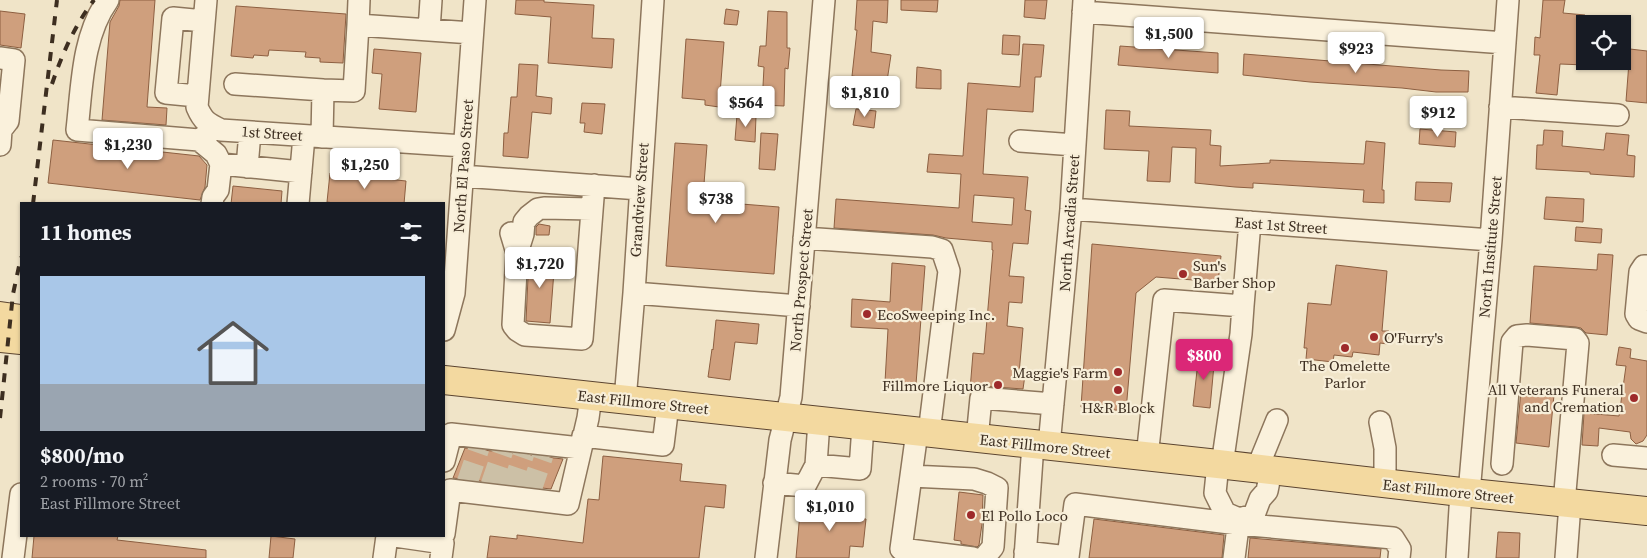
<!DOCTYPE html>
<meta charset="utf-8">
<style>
:root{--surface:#171b24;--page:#242831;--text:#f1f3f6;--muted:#9ea1a6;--accent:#db2777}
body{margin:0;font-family:"Source Serif 4",serif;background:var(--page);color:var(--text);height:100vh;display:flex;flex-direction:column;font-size:19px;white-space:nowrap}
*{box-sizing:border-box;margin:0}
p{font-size:16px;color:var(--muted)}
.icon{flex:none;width:28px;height:28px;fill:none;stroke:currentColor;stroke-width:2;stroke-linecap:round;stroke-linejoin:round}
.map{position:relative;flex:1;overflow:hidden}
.details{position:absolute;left:20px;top:202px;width:425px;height:335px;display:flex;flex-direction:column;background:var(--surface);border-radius:0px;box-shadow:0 1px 4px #0004}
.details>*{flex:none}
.fabs{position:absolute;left:1576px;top:15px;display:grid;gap:10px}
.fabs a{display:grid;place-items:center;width:55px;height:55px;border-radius:0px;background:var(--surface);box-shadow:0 1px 4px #0004;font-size:25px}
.price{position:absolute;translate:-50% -42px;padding:0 11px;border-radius:5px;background:#fff;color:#222;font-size:16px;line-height:32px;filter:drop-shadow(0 1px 2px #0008)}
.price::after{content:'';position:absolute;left:50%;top:30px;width:15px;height:11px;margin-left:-8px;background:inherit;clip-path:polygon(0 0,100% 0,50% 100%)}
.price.selected{background:var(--accent);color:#fff}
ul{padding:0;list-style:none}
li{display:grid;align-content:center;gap:10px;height:265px;padding:0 20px}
li span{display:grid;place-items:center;height:155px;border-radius:0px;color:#555}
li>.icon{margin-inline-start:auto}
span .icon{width:90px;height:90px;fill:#fffc;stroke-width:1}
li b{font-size:21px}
h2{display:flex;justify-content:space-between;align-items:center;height:60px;padding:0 20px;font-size:21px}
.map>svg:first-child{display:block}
</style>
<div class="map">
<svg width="1647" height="558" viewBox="0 0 1647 558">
<rect width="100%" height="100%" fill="#f0e4c8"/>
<path fill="#cf9f7d" stroke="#8d5f41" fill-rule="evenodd" d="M120,0h35l-8,107 20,1 -1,17 -64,-5 8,-98 9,-16z
M516,0h28v2l50,3 -2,33 22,1 -2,29 -64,-5 3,-46 -36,-3z
M857,0h31l-1,23 -14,-2 -2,31 20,3 -4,26 -35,-5 5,-46h-2z
M901,0h37l-1,12 -36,-2z
M1025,0h22l-2,19 -21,-2z
M1543,0h22l-2,13 22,2v50l-25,-1 -3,31 -21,-2 4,-38h-6l1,-18 5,1z
M236,6l110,8 -3,49 -23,-1v-4l-15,-1 1,-5 -37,-2 -1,6 -14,-1 -1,3 -22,-2z
M726,9l13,2 -2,14 -13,-1z
M0,11l25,3 -4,34 -21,-3z
M768,11l19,1v36h3l-2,21 -3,-1 -1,38 -22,-1 2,-38 -6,-1 2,-20h6z
M1003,35l17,1 -1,19 -17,-1z
M686,39l38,3 -5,65 -14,-2v-5l-23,-2z
M1023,44l21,1 -3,32h-6l-2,35 -46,-3 -4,65 45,3 -3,33 6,1 -3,33 -15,-1 -4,33 15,1 -2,26 -13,-1 -2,24 16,2 -4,46 6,1 -2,14 -41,-3 -12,4 3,-37 11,1 9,-104h-1v-8l-46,-4 -13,-3 -99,-7 2,-29 123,9 2,-34 -34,-2 2,-18 34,2 5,-73 52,4zM974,195l40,3 -2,27 -40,-3z
M1120,46l98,7v20l-100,-8z
M374,49l47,4 -5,59 -37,-3 3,-35 -10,-1z
M1630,49l17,2v52l-21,-2z
M1244,54l197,16 28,1 -1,21h-32l-34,-4 -92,-6 -67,-7z
M519,64l19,1 -2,31 16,2 -1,16 -19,-2 -4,46 -25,-2 1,-23h4l3,-36h6z
M917,67l24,3v19l-25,-1z
M582,103l23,1 -3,30 -18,-2 1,-9h-5z
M856,109l20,2 -2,17 -21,-3z
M1106,110l24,1 -1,15 82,4 -1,15 11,1 -1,20 50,-3v-3l94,4 2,-23 19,2 -3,47h2v13l-21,-1 1,-12 -111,-7v5l-18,-1 -40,-4 1,-35 -24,-1 -2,35 -23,-1 2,-30 -45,-2z
M737,115l19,1 -1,26 -20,-2z
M1420,129l36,3 -1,15 -36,-3z
M1544,130l19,1 -1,15 42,4 2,-17 23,2 -2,20 8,1 -1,21 -44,-3v-2l-54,-3 1,-24h6z
M761,133l17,1 -3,36 -16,-1z
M53,140l146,16 8,9 -2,22 -5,13 -152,-17z
M675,143l32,2 -4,52 14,1 -1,4 63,5 -5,67 -108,-8z
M330,173l76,8 -2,23h-63l-14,-2z
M1416,182l36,1 -2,19 -35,-2z
M233,186l49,5 -1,13h-50z
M1546,197l38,2 -1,23 -39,-3z
M539,224l11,2 -1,9h-13v-8z
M1576,227l26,2 -1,14 -26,-2z
M1092,244l129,12 -3,26 -62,-5 -20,16 -10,118 -45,-4z
M1598,254l15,1 -6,80 -21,-2 -5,-5 -5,-1 -46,-4 4,-57 63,4z
M529,256l26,2 -5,65 -24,-2z
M892,263l33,3 -9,118 -31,-2 3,-53 -37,-2 1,-28 38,3z
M1336,265l51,6 -5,60h7l-1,13 -8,-1 -1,12 -26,-3 -1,5 -18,-2 -1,7 -27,-3 1,-11h-3l4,-45 23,2z
M716,320l43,4 -2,20 -22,-2 -5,38 -22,-3 4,-28 1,1z
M1619,347l12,2 -1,9 17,3v74l-4,6 -7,3 -5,-5 -1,-7 -31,-4 -1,18 -16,-1 2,-32 35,3 7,-50 -10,-1z
M1199,353l16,1 -5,54 -17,-2z
M1521,391l33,4 -5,52 -33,-4z
M465,448l98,11 -12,30 -98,-11z
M603,456l79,8 -2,17 46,4 -2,23 -19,-2 -6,52h-212l3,-22 27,3v-4l66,8 5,-44 11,1z
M959,492l24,3 -1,29 -3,21 -2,2 -16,-3v-3l-7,-1z
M825,498l23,2 -1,17 19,2 -3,28 -13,-1 -1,12h-53l4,-46 23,3z
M1094,519l130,16 -2,23h-133z
M1498,532l22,1 -1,25h-23z
M34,536h84l-1,4 89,10v8h-174z
M271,536l24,3 -2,19h-24z
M1250,538l131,11 -1,9h-132z"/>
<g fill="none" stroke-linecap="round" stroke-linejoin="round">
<path stroke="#ccc0a6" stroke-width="21" stroke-dasharray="21 11" stroke-linecap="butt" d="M467,483l12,-35
M491,485l12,-35
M512,488l12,-35
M531,490l12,-35"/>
<defs>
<path id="minor" d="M108,0c-26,36 -26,87 -31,130l122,10 17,-12
M206,0l-9,107c6,14 10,16 24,23l243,16
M1083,12l422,31
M358,25l1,-25
M429,30l2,-30
M0,58l14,2 -6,61 -8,-1
M235,84l88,6
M197,96l-31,-3 7,-75 31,3
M1500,107l118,8
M322,137l1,-47 31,1 4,-66 114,8
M199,140l17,14 5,10 -3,26 -5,7 -1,7
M1020,141l55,4
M0,145l1,-15 7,-9
M221,164l80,8
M247,167l3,-35
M462,176l178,13
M298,204l6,-68
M1071,209l420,31
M511,233l6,20 -4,72 4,5 8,5 57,4 12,-154
M804,238l128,9 10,3 7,21 -20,162
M517,253l6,-19 1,-12 5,-6 9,-7 6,-1 48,1
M1647,266h-3l-4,6 -4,42 3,5 8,3
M634,293l165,13
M444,330l10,-37 21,-293
M625,400l9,-107 19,-293
M1380,422l5,26v36
M917,432l-16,117 72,9
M583,436l80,9 5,-40
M977,439l4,-41 72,6
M1049,446l22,-237 13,-209
M1613,455l34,3
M1147,457l17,-157 79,6 7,-84
M444,461l7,-27 129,14
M1218,464l-3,29 10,20 14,6 15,-4 6,-16 7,-8 4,-20
M1502,464l10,-122 5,-6 10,-1 48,4 3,4 -14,160
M816,465l3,-44
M1222,465l19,-131 2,-28
M1257,469l20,-49
M911,476l63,3 13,4 10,5 -4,59 -9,11
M774,483l31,3 11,-21 44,4 3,-43
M1469,493l22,-253 17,-240
M444,534l6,-44 118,14 20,-86 3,-22
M395,536l48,7 -2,15
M1025,552l43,5v1
M1068,557l7,-53 163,20 155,14 7,11 -1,9
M13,558l8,-64
M384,558l3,-22
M766,558l14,-118 11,-43 33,-397
M1025,558l8,-114
M1234,558l5,-39
M1457,558l4,-66
M1566,558l4,-54"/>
<path id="major" d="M0,316l21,3
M0,338l21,2
M444,380l774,84 243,28 186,19"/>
</defs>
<use href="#minor" stroke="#8d765c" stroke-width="24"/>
<use href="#major" stroke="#5b4430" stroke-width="30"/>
<use href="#minor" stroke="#faf1dc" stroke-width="21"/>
<use href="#major" stroke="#f3d9a0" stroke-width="28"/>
<path stroke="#3d2e20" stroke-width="4" stroke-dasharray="9 9" stroke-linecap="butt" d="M52,84c10,-30 23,-59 42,-84
M33,204l24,-204
M0,418l13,-124 8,-37"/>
</g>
<g fill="#9e2a2b" stroke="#f7eed8" stroke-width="2">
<circle cx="1183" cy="274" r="5"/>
<circle cx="867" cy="314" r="5"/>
<circle cx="1374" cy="337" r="5"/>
<circle cx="1345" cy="348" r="5"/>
<circle cx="1118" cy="372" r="5"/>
<circle cx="998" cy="385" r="5"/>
<circle cx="1118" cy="390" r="5"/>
<circle cx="1634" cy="398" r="5"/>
<circle cx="971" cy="515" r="5"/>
</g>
<g text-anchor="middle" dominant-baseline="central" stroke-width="4.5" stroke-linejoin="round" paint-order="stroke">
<g font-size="15" fill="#3d2e20" stroke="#f7eed8">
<text transform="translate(272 133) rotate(4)">1st Street</text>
<text transform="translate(463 166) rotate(-86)">North El Paso Street</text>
<text transform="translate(639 200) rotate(-86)">Grandview Street</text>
<text transform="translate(1069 223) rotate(-86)">North Arcadia Street</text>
<text transform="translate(1281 225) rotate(4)">East 1st Street</text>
<text transform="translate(1490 247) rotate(-85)">North Institute Street</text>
<text transform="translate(801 280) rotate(-85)">North Prospect Street</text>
<text transform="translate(643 402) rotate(6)">East Fillmore Street</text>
<text transform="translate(1045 446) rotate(6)">East Fillmore Street</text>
<text transform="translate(1448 491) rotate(6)">East Fillmore Street</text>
</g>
<g font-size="15" fill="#3d2e20" stroke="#f7eed8" text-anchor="start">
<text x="1193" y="265">Sun's<tspan x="1193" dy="17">Barber Shop</tspan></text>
<text x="877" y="314">EcoSweeping Inc.</text>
<text x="1384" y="337">O'Furry's</text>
<text x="1345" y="365" text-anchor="middle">The Omelette<tspan x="1345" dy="17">Parlor</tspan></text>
<text x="1108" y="372" text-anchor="end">Maggie's Farm</text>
<text x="988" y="385" text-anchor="end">Fillmore Liquor</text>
<text x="1624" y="389" text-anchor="end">All Veterans Funeral<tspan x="1624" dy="17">and Cremation</tspan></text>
<text x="1118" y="407" text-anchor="middle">H&amp;R Block</text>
<text x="981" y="515">El Pollo Loco</text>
</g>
</g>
</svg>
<div class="fabs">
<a><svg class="icon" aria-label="locate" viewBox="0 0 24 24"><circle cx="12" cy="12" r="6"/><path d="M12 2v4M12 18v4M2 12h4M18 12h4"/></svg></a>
</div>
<b class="price" style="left:1169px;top:59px">$1,500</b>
<b class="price" style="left:1356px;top:74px">$923</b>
<b class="price" style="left:865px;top:118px">$1,810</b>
<b class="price" style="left:746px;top:128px">$564</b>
<b class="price" style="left:1438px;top:138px">$912</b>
<b class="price" style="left:128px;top:170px">$1,230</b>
<b class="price" style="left:365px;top:190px">$1,250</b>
<b class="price" style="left:716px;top:224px">$738</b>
<b class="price" style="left:540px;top:289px">$1,720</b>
<b class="price selected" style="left:1204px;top:381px">$800</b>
<b class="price" style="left:830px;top:532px">$1,010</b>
<section class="details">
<h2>11 homes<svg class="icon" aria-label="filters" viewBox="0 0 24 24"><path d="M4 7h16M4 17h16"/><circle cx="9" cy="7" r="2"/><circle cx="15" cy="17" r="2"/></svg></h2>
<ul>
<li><span style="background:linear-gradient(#a9c7e8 70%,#9aa5b1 0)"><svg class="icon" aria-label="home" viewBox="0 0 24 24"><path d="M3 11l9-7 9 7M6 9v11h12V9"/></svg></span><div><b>$800/mo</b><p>2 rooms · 70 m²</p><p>East Fillmore Street</p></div></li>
</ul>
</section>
</div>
